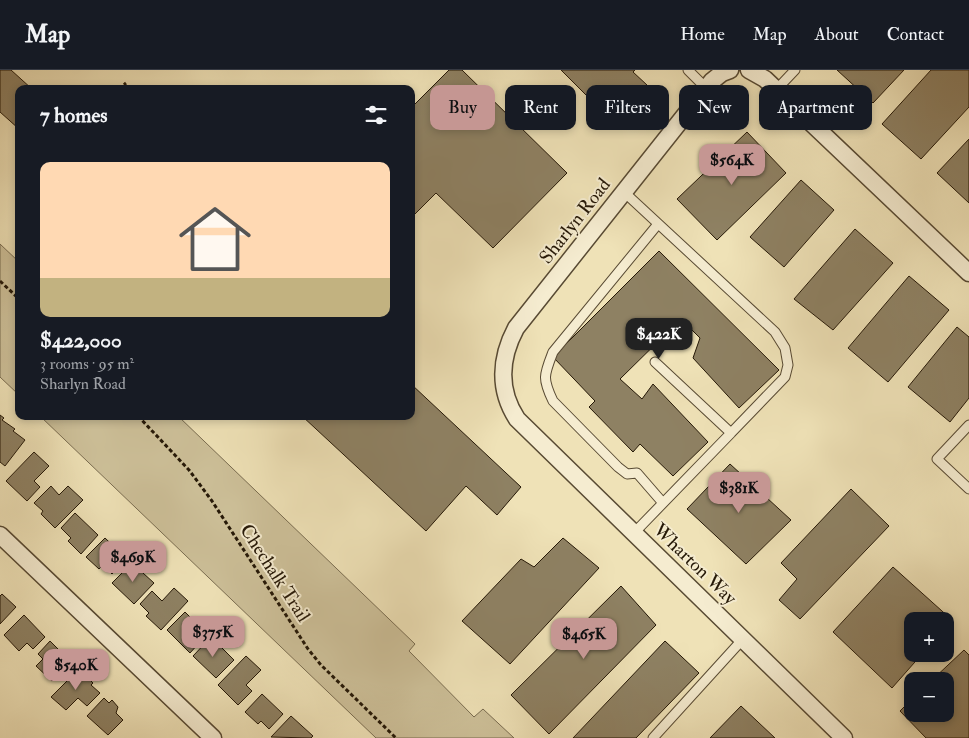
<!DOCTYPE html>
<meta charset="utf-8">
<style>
:root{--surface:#171b24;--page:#20242c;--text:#f1f3f6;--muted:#9ea1a6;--line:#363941;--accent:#c59692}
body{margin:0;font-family:"IM FELL Double Pica",serif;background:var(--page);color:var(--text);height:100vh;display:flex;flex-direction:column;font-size:19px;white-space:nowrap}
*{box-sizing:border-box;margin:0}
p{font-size:16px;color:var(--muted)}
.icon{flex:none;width:28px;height:28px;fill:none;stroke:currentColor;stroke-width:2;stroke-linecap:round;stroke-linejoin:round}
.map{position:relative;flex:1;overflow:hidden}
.side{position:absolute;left:15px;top:15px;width:400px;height:335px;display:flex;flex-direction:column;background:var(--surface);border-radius:10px;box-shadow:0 2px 8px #0003}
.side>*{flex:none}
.guide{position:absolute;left:430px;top:15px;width:464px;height:45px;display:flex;gap:10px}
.controls{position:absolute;left:904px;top:542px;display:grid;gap:10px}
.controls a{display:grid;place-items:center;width:50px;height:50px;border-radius:10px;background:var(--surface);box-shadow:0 2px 8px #0003;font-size:25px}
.price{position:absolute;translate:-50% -42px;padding:0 11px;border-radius:10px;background:var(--accent);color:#111;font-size:16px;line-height:32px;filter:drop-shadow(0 1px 2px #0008)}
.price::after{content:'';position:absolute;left:50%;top:30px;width:15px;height:11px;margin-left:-8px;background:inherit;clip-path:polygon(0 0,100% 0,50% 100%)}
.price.selected{background:#222;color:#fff}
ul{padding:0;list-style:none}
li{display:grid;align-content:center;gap:10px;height:265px;padding:0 25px}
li+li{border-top:1px solid var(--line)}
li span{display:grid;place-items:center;height:155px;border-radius:10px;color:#555}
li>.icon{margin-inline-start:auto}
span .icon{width:90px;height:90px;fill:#fffc;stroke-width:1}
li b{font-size:21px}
h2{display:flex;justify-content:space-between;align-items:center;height:60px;padding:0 25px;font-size:21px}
.tag{padding:0 18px;border-radius:10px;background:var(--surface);box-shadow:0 2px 8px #0003;font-size:18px;line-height:45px}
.tag.selected{background:var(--accent);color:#111}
header{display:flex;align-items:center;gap:30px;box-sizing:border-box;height:70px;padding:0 25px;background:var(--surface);border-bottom:1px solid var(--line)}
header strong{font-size:24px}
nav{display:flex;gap:28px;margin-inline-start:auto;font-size:18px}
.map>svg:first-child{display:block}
</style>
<header>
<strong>Map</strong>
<nav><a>Home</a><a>Map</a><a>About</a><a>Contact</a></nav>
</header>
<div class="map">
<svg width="969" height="668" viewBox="0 0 969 668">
<rect width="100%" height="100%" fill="#efe2b7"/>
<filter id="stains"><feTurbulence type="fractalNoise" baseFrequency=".004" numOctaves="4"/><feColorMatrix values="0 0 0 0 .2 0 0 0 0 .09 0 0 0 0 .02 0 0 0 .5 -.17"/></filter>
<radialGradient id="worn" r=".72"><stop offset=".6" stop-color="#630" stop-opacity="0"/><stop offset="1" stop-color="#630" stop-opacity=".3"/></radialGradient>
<path fill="#cdc099" stroke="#796c50" d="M0,174l19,18v133l-19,-18z
M40,346h138l237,228 -6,7 65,66 9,-8 31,29h-138z"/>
<path fill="#8e8163" stroke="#251807" d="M0,0h11l21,19h-13v40l-19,-17z
M449,0h13l105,103 -74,75 -57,-55 -25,25v-110z
M561,0h74l-2,2 14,13 -35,36z
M837,0h67l-31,33z
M931,0h38v37l-48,52 -39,-35z
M747,62l39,41 -69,67 -40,-41z
M969,69v64l-32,-30z
M801,110l33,30 -50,57 -34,-30z
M855,159l38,34 -60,67 -39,-31z
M659,181l120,119 -40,38 -46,-50 7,-20 -19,-19 -61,60 22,20 11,-15 55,58 -35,34 -33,-32 -7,8 -44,-45 6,-6 -42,-44z
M909,206l40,34 -61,72 -40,-34z
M957,257l12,10v61l-19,24 -42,-35z
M411,314l110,103 -24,28 -31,-29 -40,45 -124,-115h109z
M0,345l4,3 -2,2 13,9 -2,2 12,9 -20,26 -5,-4z
M34,382l15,14 -15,15 6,6 -13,14 -21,-20z
M730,394l61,56 -45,44 -59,-55z
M51,416l8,9 9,-9 15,14 -28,28 -14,-14 2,-3 -9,-8z
M851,419l38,37 -89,93 -21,-19 18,-21 -16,-16z
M75,443l23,22 -17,19 -13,-13 3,-3 -10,-10z
M105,468l21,20 -14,16 -9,-9 -4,4 -13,-12z
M563,468l36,30 -89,96 -48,-43 59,-62 13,8z
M132,493l22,20 -20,21 -22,-21z
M893,497l59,53 -7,8v-7h-33v33h10l-30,34 -59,-56z
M621,516l35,39 -107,109 -38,-39z
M174,518l14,13 -27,29 -15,-14 3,-3 -9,-9 12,-13 10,10z
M2,524l14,13 -16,17v-28z
M185,542l22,22 -17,19 -23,-23z
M24,545l21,22 -12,12 -6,-6 -8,8 -15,-16z
M211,567l23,23 -18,18 -23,-22z
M50,571l21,21 -19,19 -16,-15 7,-7 -5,-5z
M665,571l34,32 -63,65h-63z
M964,580l5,5v83h-43l-26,-27 12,-12v15h33v-33h-14z
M246,586l15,14 -15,15 6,6 -14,14 -20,-20z
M79,599l14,14 -2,2 9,8 -13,13 -9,-8 -12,12 -15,-13z
M262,624l21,20 -14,15 -8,-8 -3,3 -13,-12z
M104,628l5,5 3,-3 6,7 -2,6 7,7 -15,15 -21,-19z
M741,636l34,32h-65z
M291,646l22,20 -2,2 -40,-1z"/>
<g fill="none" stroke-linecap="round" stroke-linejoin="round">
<defs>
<path id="service" d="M688,0l18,18
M776,20l19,-20
M624,122l151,140 10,16 3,17 -3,12 -54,56 -76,-71
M658,154l-105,128c-9,23 -11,26 0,49l65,66 9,7 10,-1 26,30
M969,355l-32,34 32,30
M634,463l97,-100
M653,668l90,-99"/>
<path id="minor" d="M730,0l-8,3 -10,8 -196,247c-16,30 -18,62 1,91l327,319
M749,0l16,9 204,194
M0,465l213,203"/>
</defs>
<use href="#service" stroke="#584a33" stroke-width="11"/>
<use href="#minor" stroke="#584a33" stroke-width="19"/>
<path stroke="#251807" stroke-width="3" stroke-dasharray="4 2.5" stroke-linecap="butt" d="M119,19l7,-6
M0,211l19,18
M138,346l51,54 23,31 96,148 13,16 75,73"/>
<use href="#service" stroke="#f5ecd0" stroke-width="9"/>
<use href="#minor" stroke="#f5ecd0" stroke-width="16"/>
</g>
<g text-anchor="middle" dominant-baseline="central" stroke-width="4" stroke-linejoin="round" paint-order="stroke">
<g font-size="19" fill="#251807" stroke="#f5ecd0">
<text transform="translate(575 151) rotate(-52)">Sharlyn Road</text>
<text transform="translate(695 494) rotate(44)">Wharton Way</text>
<text transform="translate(275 503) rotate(57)">Chechalk Trail</text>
</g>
</g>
<rect width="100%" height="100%" filter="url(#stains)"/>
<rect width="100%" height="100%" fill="url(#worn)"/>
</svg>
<div class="controls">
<a>+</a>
<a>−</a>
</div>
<b class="price" style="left:732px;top:116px">$564K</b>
<b class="price selected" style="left:659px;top:290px">$422K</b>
<b class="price" style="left:739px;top:444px">$381K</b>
<b class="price" style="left:133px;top:513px">$469K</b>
<b class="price" style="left:213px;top:588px">$375K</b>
<b class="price" style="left:584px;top:590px">$465K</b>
<b class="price" style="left:76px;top:621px">$540K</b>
<div class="guide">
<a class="tag selected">Buy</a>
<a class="tag">Rent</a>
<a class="tag">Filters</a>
<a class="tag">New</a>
<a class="tag">Apartment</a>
</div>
<section class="side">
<h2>7 homes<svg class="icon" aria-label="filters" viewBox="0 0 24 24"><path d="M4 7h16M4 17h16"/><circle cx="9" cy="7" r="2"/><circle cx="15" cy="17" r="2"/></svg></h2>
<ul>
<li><span style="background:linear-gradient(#ffd9b3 75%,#c2b280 0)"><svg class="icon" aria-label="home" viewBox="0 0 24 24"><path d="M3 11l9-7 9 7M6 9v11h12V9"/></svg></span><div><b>$422,000</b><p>3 rooms · 95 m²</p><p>Sharlyn Road</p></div></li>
</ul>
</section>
</div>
